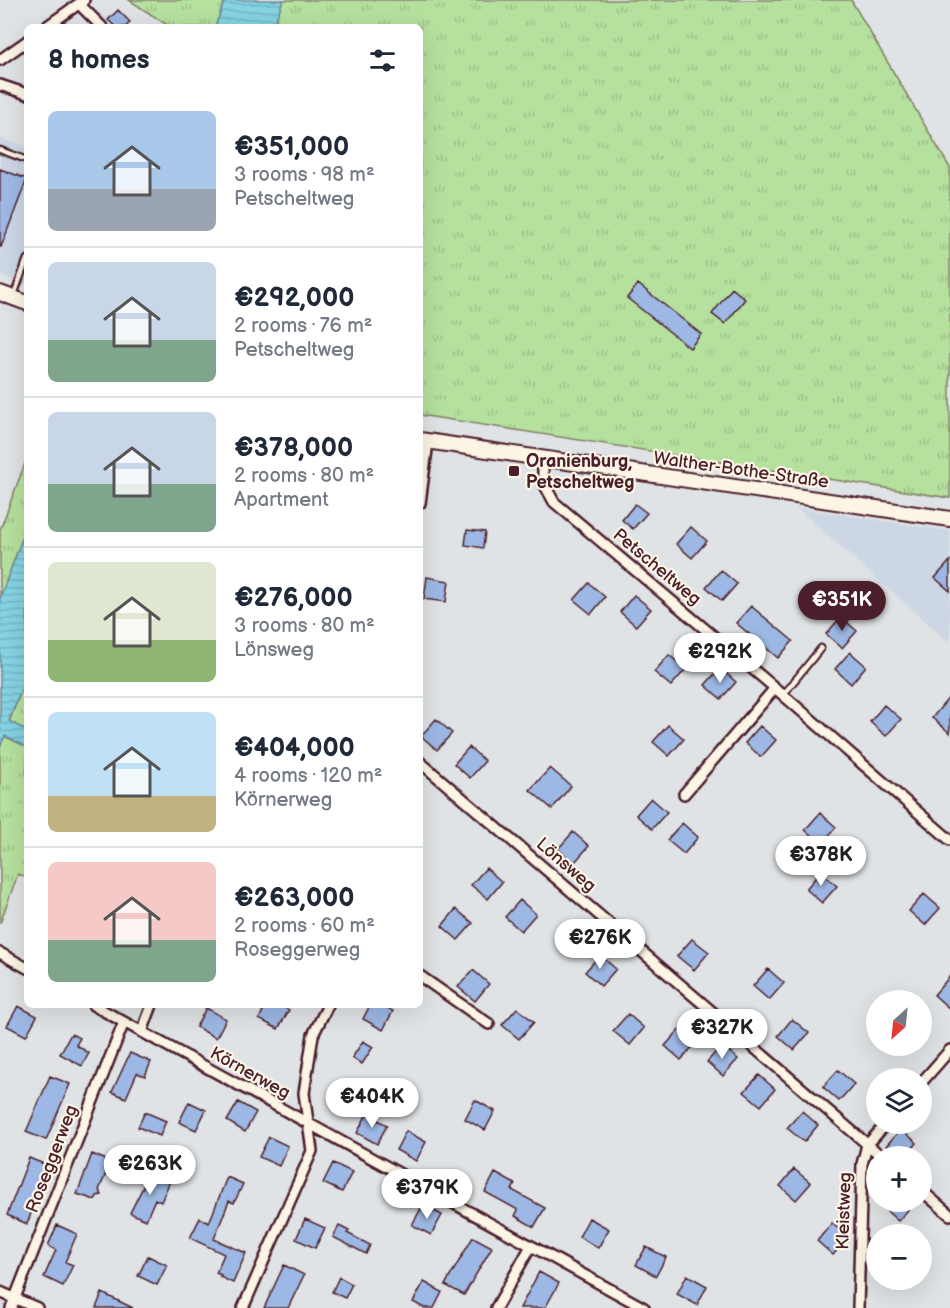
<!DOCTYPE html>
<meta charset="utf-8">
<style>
:root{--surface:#fff;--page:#f6f6f7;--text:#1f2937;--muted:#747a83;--line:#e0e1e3;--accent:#4a1f2b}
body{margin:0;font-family:"Balsamiq Sans",sans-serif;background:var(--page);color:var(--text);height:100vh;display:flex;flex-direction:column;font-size:22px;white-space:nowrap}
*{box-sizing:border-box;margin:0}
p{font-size:20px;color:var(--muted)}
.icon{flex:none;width:33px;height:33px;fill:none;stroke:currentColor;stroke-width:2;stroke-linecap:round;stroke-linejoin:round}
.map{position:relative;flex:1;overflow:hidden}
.drawer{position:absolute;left:24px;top:24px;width:399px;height:984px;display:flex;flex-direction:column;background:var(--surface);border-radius:9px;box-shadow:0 6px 24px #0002}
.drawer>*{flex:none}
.needle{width:39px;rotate:207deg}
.buttons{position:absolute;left:866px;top:990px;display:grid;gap:12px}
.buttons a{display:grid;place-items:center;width:66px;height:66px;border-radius:50%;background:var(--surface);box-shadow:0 6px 24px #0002;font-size:30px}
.price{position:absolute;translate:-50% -51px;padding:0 14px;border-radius:21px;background:#fff;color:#222;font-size:20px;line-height:39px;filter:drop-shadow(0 2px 3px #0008)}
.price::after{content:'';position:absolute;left:50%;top:36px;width:18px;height:14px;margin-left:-9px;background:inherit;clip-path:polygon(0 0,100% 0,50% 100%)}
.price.selected{background:var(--accent);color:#fff}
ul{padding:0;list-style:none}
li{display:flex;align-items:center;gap:18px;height:150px;padding:0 24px}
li+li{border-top:2px solid var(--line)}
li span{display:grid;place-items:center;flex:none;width:168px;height:120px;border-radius:9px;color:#555}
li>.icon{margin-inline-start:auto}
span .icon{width:72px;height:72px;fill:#fffc;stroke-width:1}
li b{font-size:26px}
h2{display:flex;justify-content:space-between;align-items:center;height:72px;padding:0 24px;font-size:26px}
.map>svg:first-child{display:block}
</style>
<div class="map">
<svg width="950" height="1308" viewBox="0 0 950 1308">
<defs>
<pattern id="grass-tufts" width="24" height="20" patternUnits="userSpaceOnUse" patternTransform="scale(1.5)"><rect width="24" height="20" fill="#b5e09e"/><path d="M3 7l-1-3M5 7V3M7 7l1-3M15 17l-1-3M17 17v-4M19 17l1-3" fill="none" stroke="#9dc088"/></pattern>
<pattern id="water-rules" width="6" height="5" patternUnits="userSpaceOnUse" patternTransform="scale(1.5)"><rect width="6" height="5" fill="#85d3e3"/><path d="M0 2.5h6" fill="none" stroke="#74b5c3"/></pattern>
</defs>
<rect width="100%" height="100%" fill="#e0e3e5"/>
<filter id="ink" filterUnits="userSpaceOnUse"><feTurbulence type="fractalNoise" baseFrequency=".0167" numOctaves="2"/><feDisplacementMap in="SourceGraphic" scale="12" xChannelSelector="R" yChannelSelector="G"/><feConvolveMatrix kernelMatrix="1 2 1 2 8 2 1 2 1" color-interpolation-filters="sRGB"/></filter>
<g filter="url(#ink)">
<path fill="#ccd6e5" d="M0,138l27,9v138l-27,-10z
M797,508l153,23v112z"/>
<path fill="url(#grass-tufts)" stroke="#808064" stroke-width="1.5" d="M129,0h96l-10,27h-45z
M283,0h568l99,168v330l-530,-83v-388h-147z
M27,458v68l-27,72v-68z
M27,675v56l-18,-9z
M4,736l23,11v131l-9,-4 -18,49v-176z"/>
<path fill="url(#water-rules)" stroke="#6d8b99" stroke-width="1.5" d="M225,0h58l-10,27h-58z
M27,526v149l-18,46 18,10v16l-22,-11 -5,11v-149z"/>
<path fill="#9db8e4" stroke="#4a1f2b" stroke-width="1.5" d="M118,10l12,12 -4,5h-10l-8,-7z
M0,169l27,10 -26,68h-1z
M638,284l63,50 -11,14 -63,-50z
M732,288l13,11 -20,25 -13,-10z
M635,504l12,9 -14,16 -11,-9z
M691,527l16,14 -15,17 -16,-14z
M467,530l18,2 -2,16 -18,-3z
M950,561v30l-15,-13z
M721,570l16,14 -15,17 -16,-14z
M427,577l22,4 -3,21 -22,-3z
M589,583l16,14 -14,17 -17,-14z
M634,595l17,14 -15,17 -16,-14z
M751,606l42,35 -15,17 -42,-35z
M841,617l16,14 -15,17 -16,-14z
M850,652l16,14 -15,18 -16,-15z
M669,655l17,14 -15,17 -17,-14z
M720,668l16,14 -15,17 -16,-14z
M950,696v37l-18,-15z
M884,705l17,14 -15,17 -16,-14z
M436,719l16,14 -15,17 -16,-14z
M668,725l16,14 -15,17 -16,-14z
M760,726l16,14 -15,17 -16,-14z
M469,747l16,14 -15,17 -16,-14z
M550,768l21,18 -19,23 -22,-19z
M651,798l16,14 -15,17 -16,-14z
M820,813l16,14 -14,17 -17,-14z
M682,823l16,14 -14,17 -17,-14z
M573,832l16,14 -15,17 -16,-14z
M486,868l16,14 -14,17 -17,-14z
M820,872l17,14 -15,17 -16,-14z
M924,894l16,14 -15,17 -16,-14z
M520,900l16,14 -15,17 -16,-14z
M456,909l17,14 -15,17 -16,-14z
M692,939l17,13 -15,18 -17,-14z
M600,955l16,14 -15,17 -16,-14z
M768,969l16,14 -15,17 -16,-14z
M473,970l16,14 -14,17 -17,-14z
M950,976v33l-16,-14z
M266,1005h13l10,5 -11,19 -19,-10z
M370,1005h11l12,6 -10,19 -20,-11z
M18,1006l19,10 -11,20 -19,-10z
M206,1008l20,11 -10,19 -20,-11z
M517,1008l17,14 -15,17 -17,-14z
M628,1014l16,14 -14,17 -17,-14z
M792,1019l17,14 -15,17 -16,-14z
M680,1029l16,14 -15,17 -16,-14z
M71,1034l9,4 -4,7 13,8 -7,13 -22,-12z
M363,1041l10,6 -11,17 -10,-6z
M722,1045l16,14 -15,17 -16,-14z
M130,1053l21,9 -6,14 -8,-3 -11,25 -14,-6z
M838,1070l16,14 -15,17 -16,-14z
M759,1075l16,14 -14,17 -17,-14z
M50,1076l20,8 -24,56 -20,-8z
M340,1082l23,14 -9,14 -23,-14z
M475,1100l20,11 -10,19 -20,-11z
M189,1102l17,8 -10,20 -17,-8z
M238,1102l18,10 -11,20 -18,-11z
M802,1111l16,14 -14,17 -17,-14z
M145,1112l21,9 -6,15 -22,-9z
M367,1114l20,11 -10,19 -20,-11z
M901,1129l16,14 -11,13h-8l-12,-10z
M406,1131l20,11 -10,19 -20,-11z
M269,1137l19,9 -9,20 -20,-9z
M138,1149l25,10 -6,15 -25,-11z
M92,1154l19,8 -12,28 3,5 -5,1 -2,4 -18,-6z
M29,1158l20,8 -22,58 -20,-9z
M333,1163l19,9 -10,20 -19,-9z
M794,1169l17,14 -15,17 -16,-14z
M150,1173l20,8 -9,21 -6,-3 -9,21 -16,-7z
M495,1173l20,11 -3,6 33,18 -11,19 -19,-11 3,-6 -33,-18z
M227,1177l16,7 -9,19 -5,-2 -15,38 32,14 -13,30 -13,-6 1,-2 -5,-2 8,-19 -34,-16 10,-20 9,5z
M886,1202h29l-17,19 -16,-14z
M423,1205l19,10 -11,20 -19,-10z
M589,1218l20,11 -11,19 -19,-11z
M305,1219l20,9 -10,20 -19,-9z
M832,1223l16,15 -15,17 -16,-14z
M57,1225l20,9 -12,28 8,3 -10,21 -19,-9 12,-27 -8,-4z
M339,1226l10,5 -2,2 23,12 -4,9 -33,-17z
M473,1237l19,10 -28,48 -19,-10z
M646,1247l20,10 -10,19 -20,-11z
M148,1256l19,9 -10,20 -19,-9z
M284,1265l20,10 -16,33h-24z
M539,1272l20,11 -14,25h-25z
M687,1275l20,11 -10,19 -20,-11z
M339,1277l13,7 -7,14 -13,-6z
M424,1282l18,10 -8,16h-10l-11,-6z
M102,1293l31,15h-37z"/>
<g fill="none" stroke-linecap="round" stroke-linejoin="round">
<defs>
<path id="lane" d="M0,150l27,10
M14,295l13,-36
M783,695l38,-47"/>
<path id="street" d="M79,4l23,23
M46,27l38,-27
M0,60l27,-19
M0,85l27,9
M543,458v24l11,20 221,186 175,152
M420,503l8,-61
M420,762l461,394
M684,794l91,-106
M0,953l27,15
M420,976l69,48
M93,1005l551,303
M142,1032l10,-27
M921,1083l29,-33
M921,1190l29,25
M0,1292l37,16
M11,1308l113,-286
M243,1308l69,-157 -8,-58 9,-58 15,-30
M496,1308l35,-62
M858,1308l4,-144 5,-19 19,-21"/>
<path id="secondary" d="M0,293l27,10
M420,440l530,79"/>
</defs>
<use href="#lane" stroke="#4a1f2b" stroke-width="9"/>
<use href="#street" stroke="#4a1f2b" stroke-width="14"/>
<use href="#secondary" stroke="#4a1f2b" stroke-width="18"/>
<use href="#lane" stroke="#fcf5e5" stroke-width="4.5"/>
<use href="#street" stroke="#fcf5e5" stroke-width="9"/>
<use href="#secondary" stroke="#fcf5e5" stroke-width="14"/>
</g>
</g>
<rect fill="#4a1f2b" stroke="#fcf5e5" stroke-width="2" x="508" y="465" width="12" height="12" rx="3"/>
<g text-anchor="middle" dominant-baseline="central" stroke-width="4.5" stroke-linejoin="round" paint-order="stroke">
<g font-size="18" font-weight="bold" fill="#4a1f2b" stroke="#fcf5e5" text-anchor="start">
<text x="526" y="461">Oranienburg,<tspan x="526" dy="21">Petscheltweg</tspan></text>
</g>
<g font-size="18" fill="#4a1f2b" stroke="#fcf5e5">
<text transform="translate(741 470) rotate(8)">Walther-Bothe-Straße</text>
<text transform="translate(657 567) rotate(40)">Petscheltweg</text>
<text transform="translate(566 865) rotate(41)">Lönsweg</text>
<text transform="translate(250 1073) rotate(29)">Körnerweg</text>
<text transform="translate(52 1159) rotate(-69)">Roseggerweg</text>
<text transform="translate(844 1211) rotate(-88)">Kleistweg</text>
</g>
</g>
</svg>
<div class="buttons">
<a><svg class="needle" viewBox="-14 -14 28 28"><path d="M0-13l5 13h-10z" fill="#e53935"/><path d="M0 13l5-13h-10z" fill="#747a83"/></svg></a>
<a><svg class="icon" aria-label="layers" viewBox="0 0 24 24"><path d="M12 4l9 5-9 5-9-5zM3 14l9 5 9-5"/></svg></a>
<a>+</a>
<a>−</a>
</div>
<b class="price selected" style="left:842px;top:632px">€351K</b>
<b class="price" style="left:720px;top:684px">€292K</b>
<b class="price" style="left:821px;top:887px">€378K</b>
<b class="price" style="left:600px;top:970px">€276K</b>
<b class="price" style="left:722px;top:1060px">€327K</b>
<b class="price" style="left:372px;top:1129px">€404K</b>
<b class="price" style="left:150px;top:1196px">€263K</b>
<b class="price" style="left:427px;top:1220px">€379K</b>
<section class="drawer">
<h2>8 homes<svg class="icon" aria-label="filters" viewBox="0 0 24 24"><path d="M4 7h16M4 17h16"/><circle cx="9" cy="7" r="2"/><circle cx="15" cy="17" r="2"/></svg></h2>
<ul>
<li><span style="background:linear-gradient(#a9c7e8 65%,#9aa5b1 0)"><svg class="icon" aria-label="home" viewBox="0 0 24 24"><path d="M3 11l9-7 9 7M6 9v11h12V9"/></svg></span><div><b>€351,000</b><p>3 rooms · 98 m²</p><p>Petscheltweg</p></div></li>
<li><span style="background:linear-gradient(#c9d6e8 65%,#7fa58c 0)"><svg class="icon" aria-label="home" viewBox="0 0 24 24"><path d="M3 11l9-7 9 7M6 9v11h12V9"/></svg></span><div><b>€292,000</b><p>2 rooms · 76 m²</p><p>Petscheltweg</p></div></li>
<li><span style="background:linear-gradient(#c9d6e8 60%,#7fa58c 0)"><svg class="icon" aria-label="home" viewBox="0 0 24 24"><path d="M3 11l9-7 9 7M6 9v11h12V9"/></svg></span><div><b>€378,000</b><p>2 rooms · 80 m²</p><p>Apartment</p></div></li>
<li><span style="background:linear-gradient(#dfe7d0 65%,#8fb573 0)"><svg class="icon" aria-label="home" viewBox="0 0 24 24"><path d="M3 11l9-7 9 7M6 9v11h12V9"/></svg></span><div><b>€276,000</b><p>3 rooms · 80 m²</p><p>Lönsweg</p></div></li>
<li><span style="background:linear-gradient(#bfe0f5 70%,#c2b280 0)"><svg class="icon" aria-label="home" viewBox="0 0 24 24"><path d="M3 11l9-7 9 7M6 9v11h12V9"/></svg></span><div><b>€404,000</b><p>4 rooms · 120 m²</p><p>Körnerweg</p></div></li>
<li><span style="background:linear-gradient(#f6c9c9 65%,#7fa58c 0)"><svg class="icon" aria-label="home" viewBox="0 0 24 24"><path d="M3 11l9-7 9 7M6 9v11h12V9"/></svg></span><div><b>€263,000</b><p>2 rooms · 60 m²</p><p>Roseggerweg</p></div></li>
</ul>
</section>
</div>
